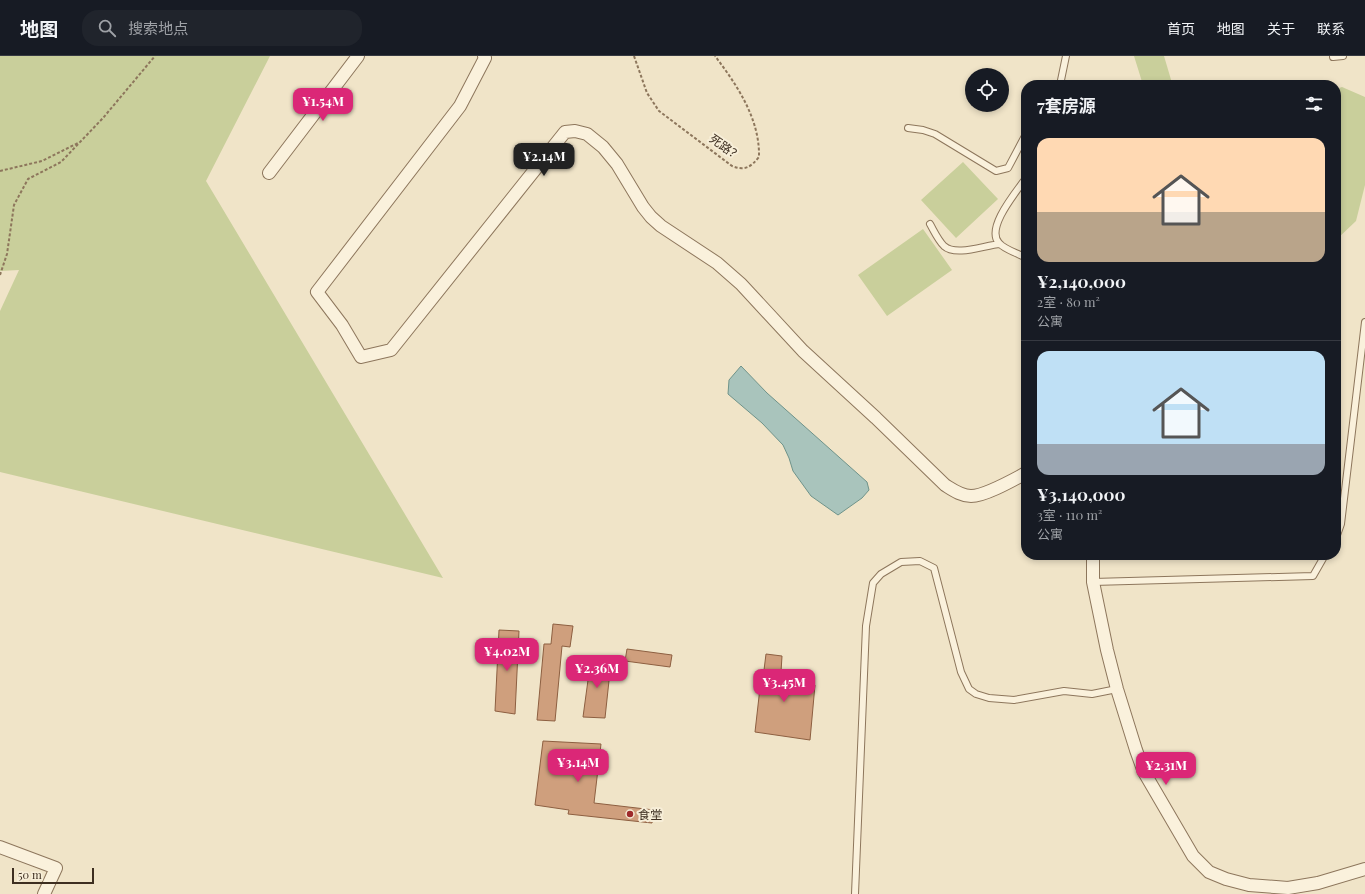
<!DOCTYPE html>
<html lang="zh">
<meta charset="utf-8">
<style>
:root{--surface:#171b24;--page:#20242c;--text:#f1f3f6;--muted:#9ea1a6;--line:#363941;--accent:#db2777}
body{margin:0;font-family:"Playfair Display","Noto Sans SC",serif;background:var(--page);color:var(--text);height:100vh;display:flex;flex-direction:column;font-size:15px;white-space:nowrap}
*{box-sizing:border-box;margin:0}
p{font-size:13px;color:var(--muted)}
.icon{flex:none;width:22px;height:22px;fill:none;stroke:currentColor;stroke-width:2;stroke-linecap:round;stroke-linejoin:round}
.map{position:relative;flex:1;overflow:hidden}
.side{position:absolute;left:1021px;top:24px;width:320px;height:480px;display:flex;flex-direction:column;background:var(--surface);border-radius:16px;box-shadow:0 2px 6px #0003}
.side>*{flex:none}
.controls{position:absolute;left:965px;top:12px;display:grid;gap:8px}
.controls a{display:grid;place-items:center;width:44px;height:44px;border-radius:50%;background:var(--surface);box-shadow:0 2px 6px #0003;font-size:20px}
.scale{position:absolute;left:12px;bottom:10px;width:82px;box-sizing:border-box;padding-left:4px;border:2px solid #3d2e20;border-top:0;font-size:11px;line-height:14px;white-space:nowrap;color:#3d2e20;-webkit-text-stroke:3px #f7eed8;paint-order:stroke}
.price{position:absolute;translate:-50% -34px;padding:0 9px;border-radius:8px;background:var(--accent);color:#fff;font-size:13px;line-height:26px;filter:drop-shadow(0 1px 2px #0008)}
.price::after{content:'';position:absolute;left:50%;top:24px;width:12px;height:9px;margin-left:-6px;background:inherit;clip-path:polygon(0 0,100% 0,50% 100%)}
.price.current{background:#222;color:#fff}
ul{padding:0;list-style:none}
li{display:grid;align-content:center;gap:8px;height:212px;padding:0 16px}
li+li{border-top:1px solid var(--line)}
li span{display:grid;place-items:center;height:124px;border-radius:12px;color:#555}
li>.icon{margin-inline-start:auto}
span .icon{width:72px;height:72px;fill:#fffc;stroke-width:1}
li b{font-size:17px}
h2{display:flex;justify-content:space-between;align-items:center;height:48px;padding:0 16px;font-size:17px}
header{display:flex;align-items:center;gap:24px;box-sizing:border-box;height:56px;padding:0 20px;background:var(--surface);border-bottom:1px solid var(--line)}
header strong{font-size:19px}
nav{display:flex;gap:22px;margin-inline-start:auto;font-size:14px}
.search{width:280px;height:36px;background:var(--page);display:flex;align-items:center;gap:10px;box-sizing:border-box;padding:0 14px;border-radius:16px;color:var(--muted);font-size:15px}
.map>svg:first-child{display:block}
</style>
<header>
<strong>地图</strong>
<div class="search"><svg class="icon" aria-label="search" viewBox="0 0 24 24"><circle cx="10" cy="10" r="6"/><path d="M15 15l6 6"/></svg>搜索地点</div>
<nav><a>首页</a><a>地图</a><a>关于</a><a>联系</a></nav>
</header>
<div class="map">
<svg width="1365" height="838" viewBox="0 0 1365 838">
<rect width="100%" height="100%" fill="#f0e4c8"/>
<path fill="#c9cf9b" d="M0,0h270l-64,125 237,397 -443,-106v-161l19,-41 -19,1z
M1134,0h30l8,27 -6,2h-23z
M1342,31l23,10v88l-9,36 -20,19v-151z
M963,106l35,37 -42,39 -35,-38z
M923,173l29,41 -65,46 -29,-41z"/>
<path fill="#a9c4bc" stroke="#6f938a" d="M741,310l26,27 100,89 2,8 -7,8 -24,17 -27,-19 -18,-25 -4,-13 -6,-13 -21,-22 -34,-29 1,-14z"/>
<path fill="#cf9f7d" stroke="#8d5f41" d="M553,568l20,2 -3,21 -8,-1 -7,75 -18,-1 7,-76h7z
M499,574l20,1 -4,83 -20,-3z
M627,593l45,6 -2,12 -45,-6z
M766,598l16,2 -1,16 17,2 -1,9 18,2 -5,55 -55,-8 7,-62h2z
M591,602l20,4 -6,56 -22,-1z
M543,685l58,3 -7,59 60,7 -2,13 -84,-9 1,-4 -34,-5z"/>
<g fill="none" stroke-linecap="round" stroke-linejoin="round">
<defs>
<path id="service" d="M1333,1l10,-1
M1060,29l6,-29
M908,72l15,2 12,4 61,37 12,-3 18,-34
M1026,122c-9,13 -41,50 -27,65 6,7 19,10 27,15
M930,168c4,7 8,16 14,22 12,11 41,-1 56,-2
M1336,482l5,-14 24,-202
M1093,526l220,-6 12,-21
M855,838l11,-268 7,-43 8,-9 20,-12 19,-1 14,7 27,104 8,17 7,5 13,4 25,2 50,-9 28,3 25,-5"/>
<path id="minor" d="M484,0l1,2 -25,48 -143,186 25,33 19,32 30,-7 174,-218 10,-1 12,3 16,13 14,17 26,43 8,10 10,9 56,37 24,21 62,67 73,67 69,67c8,5 16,11 26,11 14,0 42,-16 55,-23
M269,117l89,-117
M1093,499v27l14,68 10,39 19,61 8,22 49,84 16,16 17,7 23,6 39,3 30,-5 47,-14
M0,791l56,21 -12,26"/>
</defs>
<use href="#service" stroke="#8d765c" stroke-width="8"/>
<use href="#minor" stroke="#8d765c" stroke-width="14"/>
<path stroke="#8d765c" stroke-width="2" stroke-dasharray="3 2" stroke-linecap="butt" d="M634,0l13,37 12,18 73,55c13,5 19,1 27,-9 1,-38 -22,-72 -44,-101
M0,115l42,-10 36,-18
M0,219l7,-21 7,-49 14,-26 33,-17 42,-44 52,-62"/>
<use href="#service" stroke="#faf1dc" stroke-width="6"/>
<use href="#minor" stroke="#faf1dc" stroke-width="12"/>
</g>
<circle fill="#9e2a2b" stroke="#f7eed8" stroke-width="1.5" cx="630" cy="758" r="4"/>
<g text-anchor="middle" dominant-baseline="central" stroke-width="4" stroke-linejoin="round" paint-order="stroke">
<g font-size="12" fill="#3d2e20" stroke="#f7eed8">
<text transform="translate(726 91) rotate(35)">死路？</text>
</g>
<g font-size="12" fill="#3d2e20" stroke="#f7eed8" text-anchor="start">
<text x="638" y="758">食堂</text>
</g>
</g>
</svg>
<div class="controls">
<a><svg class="icon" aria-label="locate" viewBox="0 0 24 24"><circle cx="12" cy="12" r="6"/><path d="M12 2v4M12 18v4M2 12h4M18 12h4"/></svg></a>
</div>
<div class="scale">50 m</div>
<b class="price" style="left:323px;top:66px">¥1.54M</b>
<b class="price current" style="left:544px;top:121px">¥2.14M</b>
<b class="price" style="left:507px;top:616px">¥4.02M</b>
<b class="price" style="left:597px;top:633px">¥2.36M</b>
<b class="price" style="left:784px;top:647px">¥3.45M</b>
<b class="price" style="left:578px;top:727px">¥3.14M</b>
<b class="price" style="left:1166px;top:730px">¥2.31M</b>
<section class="side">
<h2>7套房源<svg class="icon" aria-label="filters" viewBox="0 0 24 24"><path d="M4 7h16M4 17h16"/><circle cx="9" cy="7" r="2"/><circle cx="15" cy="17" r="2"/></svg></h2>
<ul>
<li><span style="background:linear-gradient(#ffd9b3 60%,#b9a48a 0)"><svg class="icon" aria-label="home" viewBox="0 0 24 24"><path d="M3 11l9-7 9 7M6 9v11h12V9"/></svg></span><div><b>¥2,140,000</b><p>2室 · 80 m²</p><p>公寓</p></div></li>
<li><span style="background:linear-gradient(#bfe0f5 75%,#9aa5b1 0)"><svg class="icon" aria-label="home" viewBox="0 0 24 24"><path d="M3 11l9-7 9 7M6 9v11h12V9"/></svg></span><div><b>¥3,140,000</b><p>3室 · 110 m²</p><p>公寓</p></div></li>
</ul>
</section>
</div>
